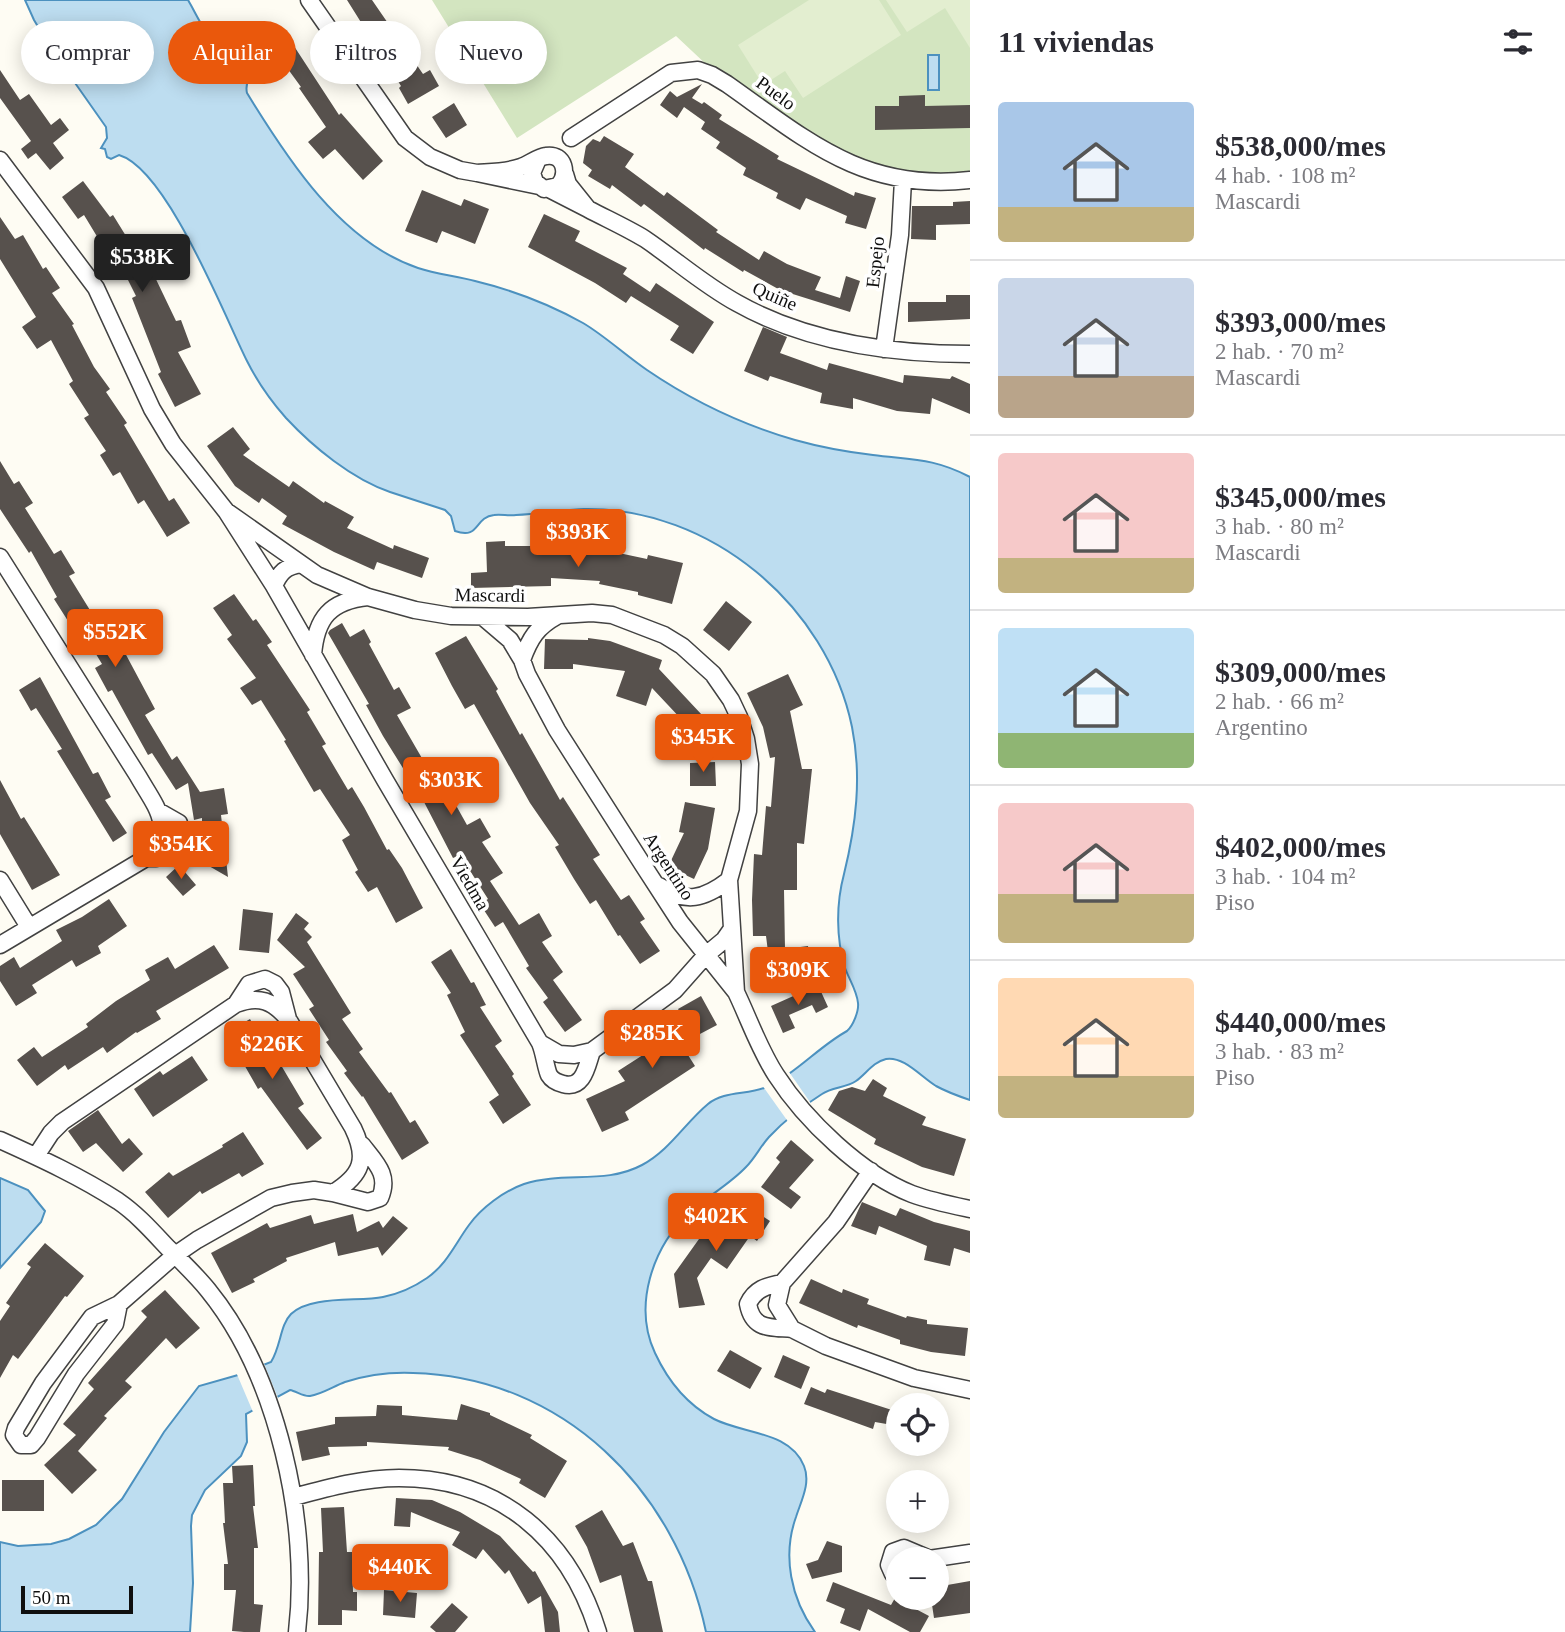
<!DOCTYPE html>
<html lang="es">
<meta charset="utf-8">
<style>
:root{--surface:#fff;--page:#f2f2f3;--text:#2b2b33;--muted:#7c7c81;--line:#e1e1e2;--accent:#ea580c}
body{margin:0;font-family:"Times New Roman",serif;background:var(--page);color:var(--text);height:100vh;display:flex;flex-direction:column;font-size:26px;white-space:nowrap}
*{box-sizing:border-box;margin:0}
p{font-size:23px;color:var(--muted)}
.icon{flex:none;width:38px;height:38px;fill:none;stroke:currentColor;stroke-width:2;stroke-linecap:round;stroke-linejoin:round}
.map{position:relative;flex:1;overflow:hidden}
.sheet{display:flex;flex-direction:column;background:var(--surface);width:595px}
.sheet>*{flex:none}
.top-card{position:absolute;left:21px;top:21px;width:665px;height:63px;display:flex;gap:14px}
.controls{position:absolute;left:886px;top:1393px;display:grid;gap:14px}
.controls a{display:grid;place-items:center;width:63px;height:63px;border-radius:50%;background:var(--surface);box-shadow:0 4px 18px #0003;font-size:35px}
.scale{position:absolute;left:21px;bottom:18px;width:112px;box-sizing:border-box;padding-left:7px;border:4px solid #0f0f0f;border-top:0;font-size:19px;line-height:24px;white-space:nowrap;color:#0f0f0f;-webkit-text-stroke:5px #fff;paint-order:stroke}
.price{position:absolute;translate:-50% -60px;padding:0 16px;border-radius:7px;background:var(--accent);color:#fff;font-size:23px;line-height:46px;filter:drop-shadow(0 2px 4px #0008)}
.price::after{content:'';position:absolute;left:50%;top:42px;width:21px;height:16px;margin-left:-10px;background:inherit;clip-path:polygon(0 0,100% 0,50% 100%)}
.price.current{background:#222;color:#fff}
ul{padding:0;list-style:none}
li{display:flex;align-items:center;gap:21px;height:175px;padding:0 28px}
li+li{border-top:2px solid var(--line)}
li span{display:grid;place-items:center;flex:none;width:196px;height:140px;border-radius:7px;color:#555}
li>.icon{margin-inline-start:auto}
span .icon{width:84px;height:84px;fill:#fffc;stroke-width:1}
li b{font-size:30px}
h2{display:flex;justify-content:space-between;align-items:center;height:84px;padding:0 28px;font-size:30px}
.chip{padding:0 24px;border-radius:32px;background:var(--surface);box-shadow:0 4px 18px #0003;font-size:24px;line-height:63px}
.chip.current{background:var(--accent);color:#fff}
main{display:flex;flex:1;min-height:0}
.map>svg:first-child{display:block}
</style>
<main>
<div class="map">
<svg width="970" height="1632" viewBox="0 0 970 1632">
<rect width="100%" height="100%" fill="#fefcf3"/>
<path fill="#d3e5c0" d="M432,0h538v175l-41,2 -55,-11 -44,-18 -121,-81 -33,-31 -159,102z"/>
<path fill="#e3eed0" d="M809,0h70l22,35 -98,63 -18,-27 -22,14 -25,-40z
M886,0h84v48l-25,-40 -38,24z"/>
<path fill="#bdddf0" stroke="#4c91bf" stroke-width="2" d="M25,0h163c11,18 32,70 57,57l8,5 2,10c-7,6 -10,12 -8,21 41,67 94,149 171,175 18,6 38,8 57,13 37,9 74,23 108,42 22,13 42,32 64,47 44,30 96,55 148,70 25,7 52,12 78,15 39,5 61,3 97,22v623c-12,-4 -23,-8 -34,-14 -15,-9 -32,-30 -50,-27 -13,3 -20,15 -30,22 -10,7 -24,6 -34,13 -19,12 -38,27 -53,43 -9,10 -14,21 -23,30 -17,18 -40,30 -57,46 -37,35 -56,93 -34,140 13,28 31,51 59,66 29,15 76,12 90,47 7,17 -3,35 -8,51 -14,39 -5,82 19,115h-109c-30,-142 -143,-255 -293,-259 -23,-1 -46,2 -68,9 -11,4 -23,12 -35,14 -6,1 -14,-5 -20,-6l-44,24 1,28 -6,14 -36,34 -13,25 -1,11 2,57 -3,49h-190v-90l18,4 33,-2 18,-5 27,-14 26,-26 42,-67 35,-46 39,-11 33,-13c10,-16 9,-37 20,-48 19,-19 67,-12 92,-17 15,-3 31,-10 44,-19 20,-14 28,-34 42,-53 12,-17 35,-34 55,-41 39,-13 81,1 118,-19 28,-15 43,-42 66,-61 16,-13 38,-9 56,-16 31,-13 54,-41 83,-57 6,-5 12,-20 11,-28 -1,-12 -9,-24 -13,-35 -9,-30 -9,-64 -1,-94 12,-49 18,-97 8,-147 -25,-122 -142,-220 -268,-218 -23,1 -45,5 -68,6 -7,1 -15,-1 -22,0 -20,2 -14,25 -39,16l-4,-15 -6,-6c-18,-6 -37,-12 -55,-18 -38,-13 -77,-45 -104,-74 -15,-17 -29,-37 -39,-57 -23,-46 -80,-192 -128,-206l-8,4 -4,-2 -2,-8 -4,-1 6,-10 -1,-11 -52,-74 -20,-33z
M928,55h11v35h-11z
M0,1178l28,12 17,21 -4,11 -41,46z"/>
<path fill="#fefcf3" d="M787,1069l25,36 -23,18 -27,-38z
M263,1361l15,37 -25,14 -17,-40z"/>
<path fill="#57514d" d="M347,0h25l51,74 7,-4 9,16 -31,18 -9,-16 2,-2z
M292,43l47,72 2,-2 42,48 -20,19 -28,-31 -12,10 -15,-17 18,-15 -27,-39 2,-1 -24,-33z
M0,70l20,30 9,-6 22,31 9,-7 9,12 -16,13 11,15 -14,12 -14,-17 -8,6 -7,-10 10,-8 -31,-43z
M702,84l-10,14 10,6 2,-2 18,13 -3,4 60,37 -2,3 77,37 1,-4 21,6 -10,31 -21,-6 2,-7 -41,-18 -6,12 -24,-12 2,-5 -35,-18 3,-7 -30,-20 4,-6 -19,-13 4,-7 -21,-15 -7,11 -17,-13 10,-14 7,6z
M925,95v11l45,-1v23l-95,2v-24h24v-10z
M454,103l13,22 -21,13 -14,-21z
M604,136l30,18 -9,13 39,29 3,-4 51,38 -2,2 43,28 5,-9 23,13 34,13 -6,13 25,8 6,-22 14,5 -10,31 -70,-22 -36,-20 -1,2 -38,-24 -1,2 -60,-46 -3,3 -29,-22 -2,4 -22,-13 4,-6 -9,-7 3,-17 7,-7 7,3z
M83,181l27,36 3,-2 21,34 14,-8 14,27 -9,5 23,48 5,-1 10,27 -13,5 23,42 -26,13 -17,-33 3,-2 -29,-74 4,-2 -26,-52 -6,4 -20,-33 -6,4 -16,-22z
M422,190l39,16 3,-7 25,10 -14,35 -33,-13 -5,12 -32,-12z
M970,201v23l-34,1v15l-25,-1 1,-33h41v-4z
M544,214l36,17 -5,10 52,27 -4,6 27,18 6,-9 58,39 -21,32 -23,-14 9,-14 -48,-30 -5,7 -31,-20 -67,-36z
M0,217l15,22 8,-4 20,34 3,-2 14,21 -8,5 22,31 -2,1 22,42 16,22 -4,3 21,31 -3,2 45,76 5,-3 16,25 -23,14 -23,-37 -6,4 -18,-32 -7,4 -13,-21 6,-4 -22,-33 5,-3 -20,-31 4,-3 -22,-41 -14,9 -15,-22 14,-10 -36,-58z
M946,295h24v24l-62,3v-20h38z
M763,327l24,10 -7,16 47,17 2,-7 74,20 1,-8 46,4 2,-3 18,8v30l-38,-16 -2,16 -33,-3 -44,-13v11l-33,-6 2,-10 -52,-17 -2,5 -24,-10z
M233,427l17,22 -7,6 46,32 4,-6 31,22 1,-2 29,16 -7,11 46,21 1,-4 35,13 -7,20 -45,-16 -3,8 -40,-18 -52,-28 5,-8 -25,-18 -3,5 -24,-17 -28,-40z
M0,461l14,23 5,-3 14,22 -8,5 29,46 7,-4 14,23 -6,3 27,44 3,-2 22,35 3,-2 31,58 -10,6 27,45 5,-4 23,36 24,-4 4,26 -7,1 7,62 -26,-15v-44l-8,2 -6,-37 -12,7 -24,-37 -4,2 -36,-65 -4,2 -13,-24 7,-4 -28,-46 -6,3 -14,-22 3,-2 -26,-46 -2,2 -29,-44z
M505,541v5h46l49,3 47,10 1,-4 35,8 -11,41 -34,-9v-3l-39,-8 1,-3 -49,-3v8l-80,2v-15l16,-1 -1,-30z
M234,594l19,27 3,-2 16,23 -5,3 43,65 -3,2 19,32 -4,2 26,44 4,-3 12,20 23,43 2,-1 13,19 21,40 -27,15 -19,-36 -9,5 -13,-20 3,-2 -16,-30 8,-5 -30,-46 -6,3 -30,-51 2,-1 -25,-40 -9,5 -12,-17 16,-10 -29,-39 5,-4 -19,-27z
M726,601l26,21 -23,29 -26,-21z
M342,623l8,14 14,-8 7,13 -2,2 25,46 5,-3 12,21 -14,7 26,45 6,-3 38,68 13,-7 11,19 -9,5 21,31 -13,8 29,44 20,-12 13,23 -10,6 21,30 -10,8 29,40 -17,12 -22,-30 5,-4 -22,-30 3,-2 -26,-44 -8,5 -15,-23 8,-5 -28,-44 -7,3 -29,-56 -41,-66 -17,-31 3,-1 -41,-71 2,-3z
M466,636l32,53 -2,2 24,44 2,-2 38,67 3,-3 37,58 -7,4 28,41 8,-5 16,24 -5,3 20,29 -20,13 -20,-29 -2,1 -22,-36 -6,4 -16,-25 -19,-32 4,-2 -29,-42 -56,-99 -9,5 -13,-23 -17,-33z
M588,638l22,3 52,19 -3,9 43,46 2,-1 9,28 -29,10 -10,-27 9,-4 -31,-33 -6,18 -30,-10 9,-25 -52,-7v5h-29l1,-30 43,1z
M788,674l15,31 -13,6 12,58h10l-8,75 -7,-1v47h-13l1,59 23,-3 4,32 -40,5 -6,-47h-13l-1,-36 2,-46 8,1 4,-49 5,1 4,-50 -5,1 -7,-31 -16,-34z
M40,677l53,97 5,-2 13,25 -6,3 22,33 -14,9 -56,-91 5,-2 -26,-41 -5,3 -12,-21z
M715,762l1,24h-26v-23z
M0,780l21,39 3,-2 36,58 -28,15 -32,-56z
M685,802l30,6 -7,41 -14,30 -26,-12 16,-34 -5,-1z
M179,865l17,20 -13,11 -17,-19z
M109,899l18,27 -29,20 3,7 -25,14 -4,-7 -40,25 5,8 -21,13 -16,-25v-15l14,-9 6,11 42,-27 -6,-11 26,-13z
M243,909l30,4 -4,40 -30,-3z
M296,913l13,10 -5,6 8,8 -5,5 44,71 -9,6 21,30 -4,3 30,41 2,-1 19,31 5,-3 14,23 -27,17 -39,-64 -1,1 -18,-24 3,-2 -21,-29 3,-2 -20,-31 5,-3 -21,-32 12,-7 -28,-27z
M214,945l15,23 -73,43 5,8 -24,14 -1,-1 -29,21 -4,-6 -35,23 -3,-5 -28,21 -20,-26 17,-13 8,10 46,-30 -2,-3 30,-23 34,-21 -5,-10 23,-13 7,12z
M451,949l20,34 3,-1 12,23 -6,2 22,34 -7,5 19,28 -2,2 19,29 -28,19 -14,-22 10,-7 -39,-60 5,-3 -18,-37 4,-2 -20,-31z
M818,985l10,22 -12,6 -4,-8 -23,10 6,13 -12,5 -12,-27z
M701,996l16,29 -36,19 14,22 -70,46 4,8 -27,12 -16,-33 39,-18 -7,-10 70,-45 -10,-17z
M250,1019l18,33 4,-2 32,54 -6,4 24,30 -15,12 -46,-63 -3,2 -32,-56z
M192,1056l16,24 -55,37 -19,-28 26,-18 3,4z
M873,1079l14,9 -4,8 43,21 -4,8 44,14 -12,37 -32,-9 -48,-23 2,-5 -48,-29 11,-19 13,-4 13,4z
M98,1110l24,34 7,-6 14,16 -20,18 -27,-29 -13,9 -15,-21z
M243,1132l21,32 -22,13 -3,-4 -37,21 -2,-3 -32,27 -23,-26 24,-20 4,4 50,-29 -1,-2z
M791,1140l23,20 -25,28 12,9 -10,12 -30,-22 19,-25 -4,-4z
M862,1202l34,14 4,-8 34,14 36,9v22l-16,-5 -4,18 -26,-6 3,-14 -48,-20 -3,9 -25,-9z
M744,1204l26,17 -13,20 -7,-5 -23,33 -16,-11 -14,20 8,27 -26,3 -5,-34 35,-49 14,10z
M353,1214l4,18 22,-11 4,7 10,-12 15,12 -26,28 -4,-9 -40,9 -3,-14 -49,16 1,3 -34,18 2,3 -23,11 -21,-40 56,-30 3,5 41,-13 3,9z
M45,1243l39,33 -17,21 -2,-1 -47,63 -5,-4 -13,23v-57l10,-15 -4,-3 25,-36 -4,-3z
M811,1279l31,14 1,-4 26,10 -2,5 39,14 1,-2 20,4v4l41,4 -3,28 -34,-4 -31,-8v-4l-42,-15 -1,3 -58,-25z
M165,1290l35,38 -24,21 -10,-11 -41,43 7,6 -28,29 3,2 -29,33 19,19 -25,24 -28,-29 32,-30 -13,-11 31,-35 -6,-6 59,-66 -6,-6z
M730,1350l32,18 -12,21 -33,-18z
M783,1355l27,12 -9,22 -27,-12z
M811,1387l14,6 2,-4 71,23v14l-23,-4 -2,7 -69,-25z
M461,1404l29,9v2l42,20 -2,3 37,23 -22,37 -26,-15 2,-4 -41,-19 -32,-10 1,-3 -82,-5v4l-39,1 2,8 -28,6 -6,-29 39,-8v-7l41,-1 1,-11 25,1v9l55,5z
M253,1465l2,41h-2l5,42h-4v56l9,1 -3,27h-16l-12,-1 4,-41h-12v-26h4l-5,-41h2l-2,-40h10l-1,-17z
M2,1480h42v31h-42z
M396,1498l36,2 28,12 40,24 33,36 2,-1 23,41 2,20h-15l-4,-36 -13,8 -19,-34 -4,4 -22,-25 -7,10 -24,-14 8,-13 -49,-20 -1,15 -16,-1z
M344,1507l3,45h5l1,40h4v19l-15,-1v15h-24l1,-73h4l-2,-44z
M602,1510l21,36 10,-4 15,39h4l11,51h-29l-13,-57 -21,8 -13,-36 -12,-21z
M827,1541l15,5v26l-30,7 -6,-15 12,-4z
M970,1581v32l-36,5 -3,-20h5v-11z
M833,1582l58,23 4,-7 34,18 -9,16h-10l-42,-23 -8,22 -20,-8 5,-14 -19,-8z
M384,1590l33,3 -2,25 -32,-3z
M452,1603l16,14 -13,15h-19l-6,-5z"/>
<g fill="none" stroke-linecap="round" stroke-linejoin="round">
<defs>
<path id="minor" d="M309,0l96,138 25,19 30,13 17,3
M571,138l100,-65 27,-3 14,5 15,9c81,57 137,108 243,96
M538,159l-6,14 3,9 9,7 14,-3c11,-11 7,-33 -12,-30 -8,1 -17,8 -25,11 -14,5 -30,5 -44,6l62,13
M0,160l96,128 56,121 21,35 53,67
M549,189l39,20 -20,-25 -3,-10
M588,209c19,10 39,19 57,30 31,21 59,46 92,64 69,39 155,51 233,51
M884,349l16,-114 3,-55
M0,557l138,219c17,30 39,52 8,82l-146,87
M274,586c6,-14 11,-19 27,-22
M483,617l27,23 12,20c8,-22 15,-33 35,-44
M313,655c3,-37 17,-54 55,-58
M522,660l5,14 30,56 86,135 37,57 56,70 -7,-112 19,-69 2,-47 -4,-25 -7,-22 -8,-17 -18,-26 -31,-28 -18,-11 -52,-20 -20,-2 -64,4 -77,-1 -36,-6 -47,-13 -51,-22 -91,-64 48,75 111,194 155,263c4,9 6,26 9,32 3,5 10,8 14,9 21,6 24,-19 29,-33
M146,858h10l23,-12 2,-13 -2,-10 -21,-12
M0,880l29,47
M659,886c27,18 45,13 70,-6
M736,992c13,27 23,57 40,83 29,45 85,99 136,119 19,7 39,11 58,15
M236,1004l13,-20 16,-5 10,5 6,8 7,27 65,109c15,31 9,47 -20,65
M540,1043l19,11 15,1 18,-4 83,-61 31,-35 18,-15 7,-10
M0,1140c40,18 81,37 118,61 19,13 34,30 50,47 14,14 28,27 40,42 70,86 102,233 89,342
M36,1156l15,-23 11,-11 174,-118c23,-9 37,-3 52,15
M871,1171l-35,51 -54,61 -5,22 15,24 34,17 88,32 56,12
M782,1283c-16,3 -27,6 -34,21 5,26 21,23 44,25
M119,1304l-4,20 -39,50 -39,64 -6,7h-10l-7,-10 2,-7 27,-45 49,-66 27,-13 56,-49 22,-15 74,-42 21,-5 22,-3 19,3 35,9 12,-4c10,-23 -4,-35 -18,-53
M294,1497c33,-9 69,-19 105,-19 101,0 170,60 199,154
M929,1559l41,-6
M898,1577l-5,-3 -4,-9 4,-13 11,-4 26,11"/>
</defs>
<use href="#minor" stroke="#424242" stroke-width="19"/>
<use href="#minor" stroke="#fff" stroke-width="16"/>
</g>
<g text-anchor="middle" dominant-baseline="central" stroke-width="7" stroke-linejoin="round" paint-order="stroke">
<g font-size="19" fill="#0f0f0f" stroke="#fff">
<text transform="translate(776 93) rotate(36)">Puelo</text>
<text transform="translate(875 262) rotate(-84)">Espejo</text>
<text transform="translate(775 296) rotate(23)">Quiñe</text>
<text transform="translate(490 595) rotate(1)">Mascardi</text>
<text transform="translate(669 866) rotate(57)">Argentino</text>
<text transform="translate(470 883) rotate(60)">Viedma</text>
</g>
</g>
</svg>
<div class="controls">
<a><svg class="icon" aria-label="locate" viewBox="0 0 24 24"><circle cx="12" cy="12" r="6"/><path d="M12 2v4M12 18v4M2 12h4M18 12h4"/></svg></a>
<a>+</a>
<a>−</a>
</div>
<div class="scale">50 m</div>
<b class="price current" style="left:142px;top:294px">$538K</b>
<b class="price" style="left:578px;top:569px">$393K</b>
<b class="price" style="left:115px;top:669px">$552K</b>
<b class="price" style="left:703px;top:774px">$345K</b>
<b class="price" style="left:451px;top:817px">$303K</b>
<b class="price" style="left:181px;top:881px">$354K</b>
<b class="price" style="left:798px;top:1007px">$309K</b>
<b class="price" style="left:652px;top:1070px">$285K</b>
<b class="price" style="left:272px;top:1081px">$226K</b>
<b class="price" style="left:716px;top:1253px">$402K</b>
<b class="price" style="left:400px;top:1604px">$440K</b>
<div class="top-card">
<a class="chip">Comprar</a>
<a class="chip current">Alquilar</a>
<a class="chip">Filtros</a>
<a class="chip">Nuevo</a>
</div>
</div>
<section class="sheet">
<h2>11 viviendas<svg class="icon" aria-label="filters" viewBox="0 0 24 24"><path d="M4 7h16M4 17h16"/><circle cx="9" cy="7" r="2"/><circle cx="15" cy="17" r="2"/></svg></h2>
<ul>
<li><span style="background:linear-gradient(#a9c7e8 75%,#c2b280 0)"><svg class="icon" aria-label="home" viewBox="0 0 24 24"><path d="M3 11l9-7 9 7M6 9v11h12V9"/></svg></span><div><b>$538,000/mes</b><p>4 hab. · 108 m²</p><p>Mascardi</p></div></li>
<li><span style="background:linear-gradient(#c9d6e8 70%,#b9a48a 0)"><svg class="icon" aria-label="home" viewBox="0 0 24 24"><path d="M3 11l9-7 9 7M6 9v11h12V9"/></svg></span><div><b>$393,000/mes</b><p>2 hab. · 70 m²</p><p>Mascardi</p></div></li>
<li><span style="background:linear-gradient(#f6c9c9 75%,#c2b280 0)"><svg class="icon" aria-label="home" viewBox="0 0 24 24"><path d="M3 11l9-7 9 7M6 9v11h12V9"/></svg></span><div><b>$345,000/mes</b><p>3 hab. · 80 m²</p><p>Mascardi</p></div></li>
<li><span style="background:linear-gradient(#bfe0f5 75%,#8fb573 0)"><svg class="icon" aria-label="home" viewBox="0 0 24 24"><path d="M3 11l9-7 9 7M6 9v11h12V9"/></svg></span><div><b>$309,000/mes</b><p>2 hab. · 66 m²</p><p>Argentino</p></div></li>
<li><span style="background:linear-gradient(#f6c9c9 65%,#c2b280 0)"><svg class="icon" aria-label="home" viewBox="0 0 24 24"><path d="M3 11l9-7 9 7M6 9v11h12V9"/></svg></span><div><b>$402,000/mes</b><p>3 hab. · 104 m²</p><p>Piso</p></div></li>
<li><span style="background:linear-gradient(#ffd9b3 70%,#c2b280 0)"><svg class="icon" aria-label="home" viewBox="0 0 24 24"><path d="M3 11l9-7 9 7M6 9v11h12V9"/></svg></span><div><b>$440,000/mes</b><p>3 hab. · 83 m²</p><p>Piso</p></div></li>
</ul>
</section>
</main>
